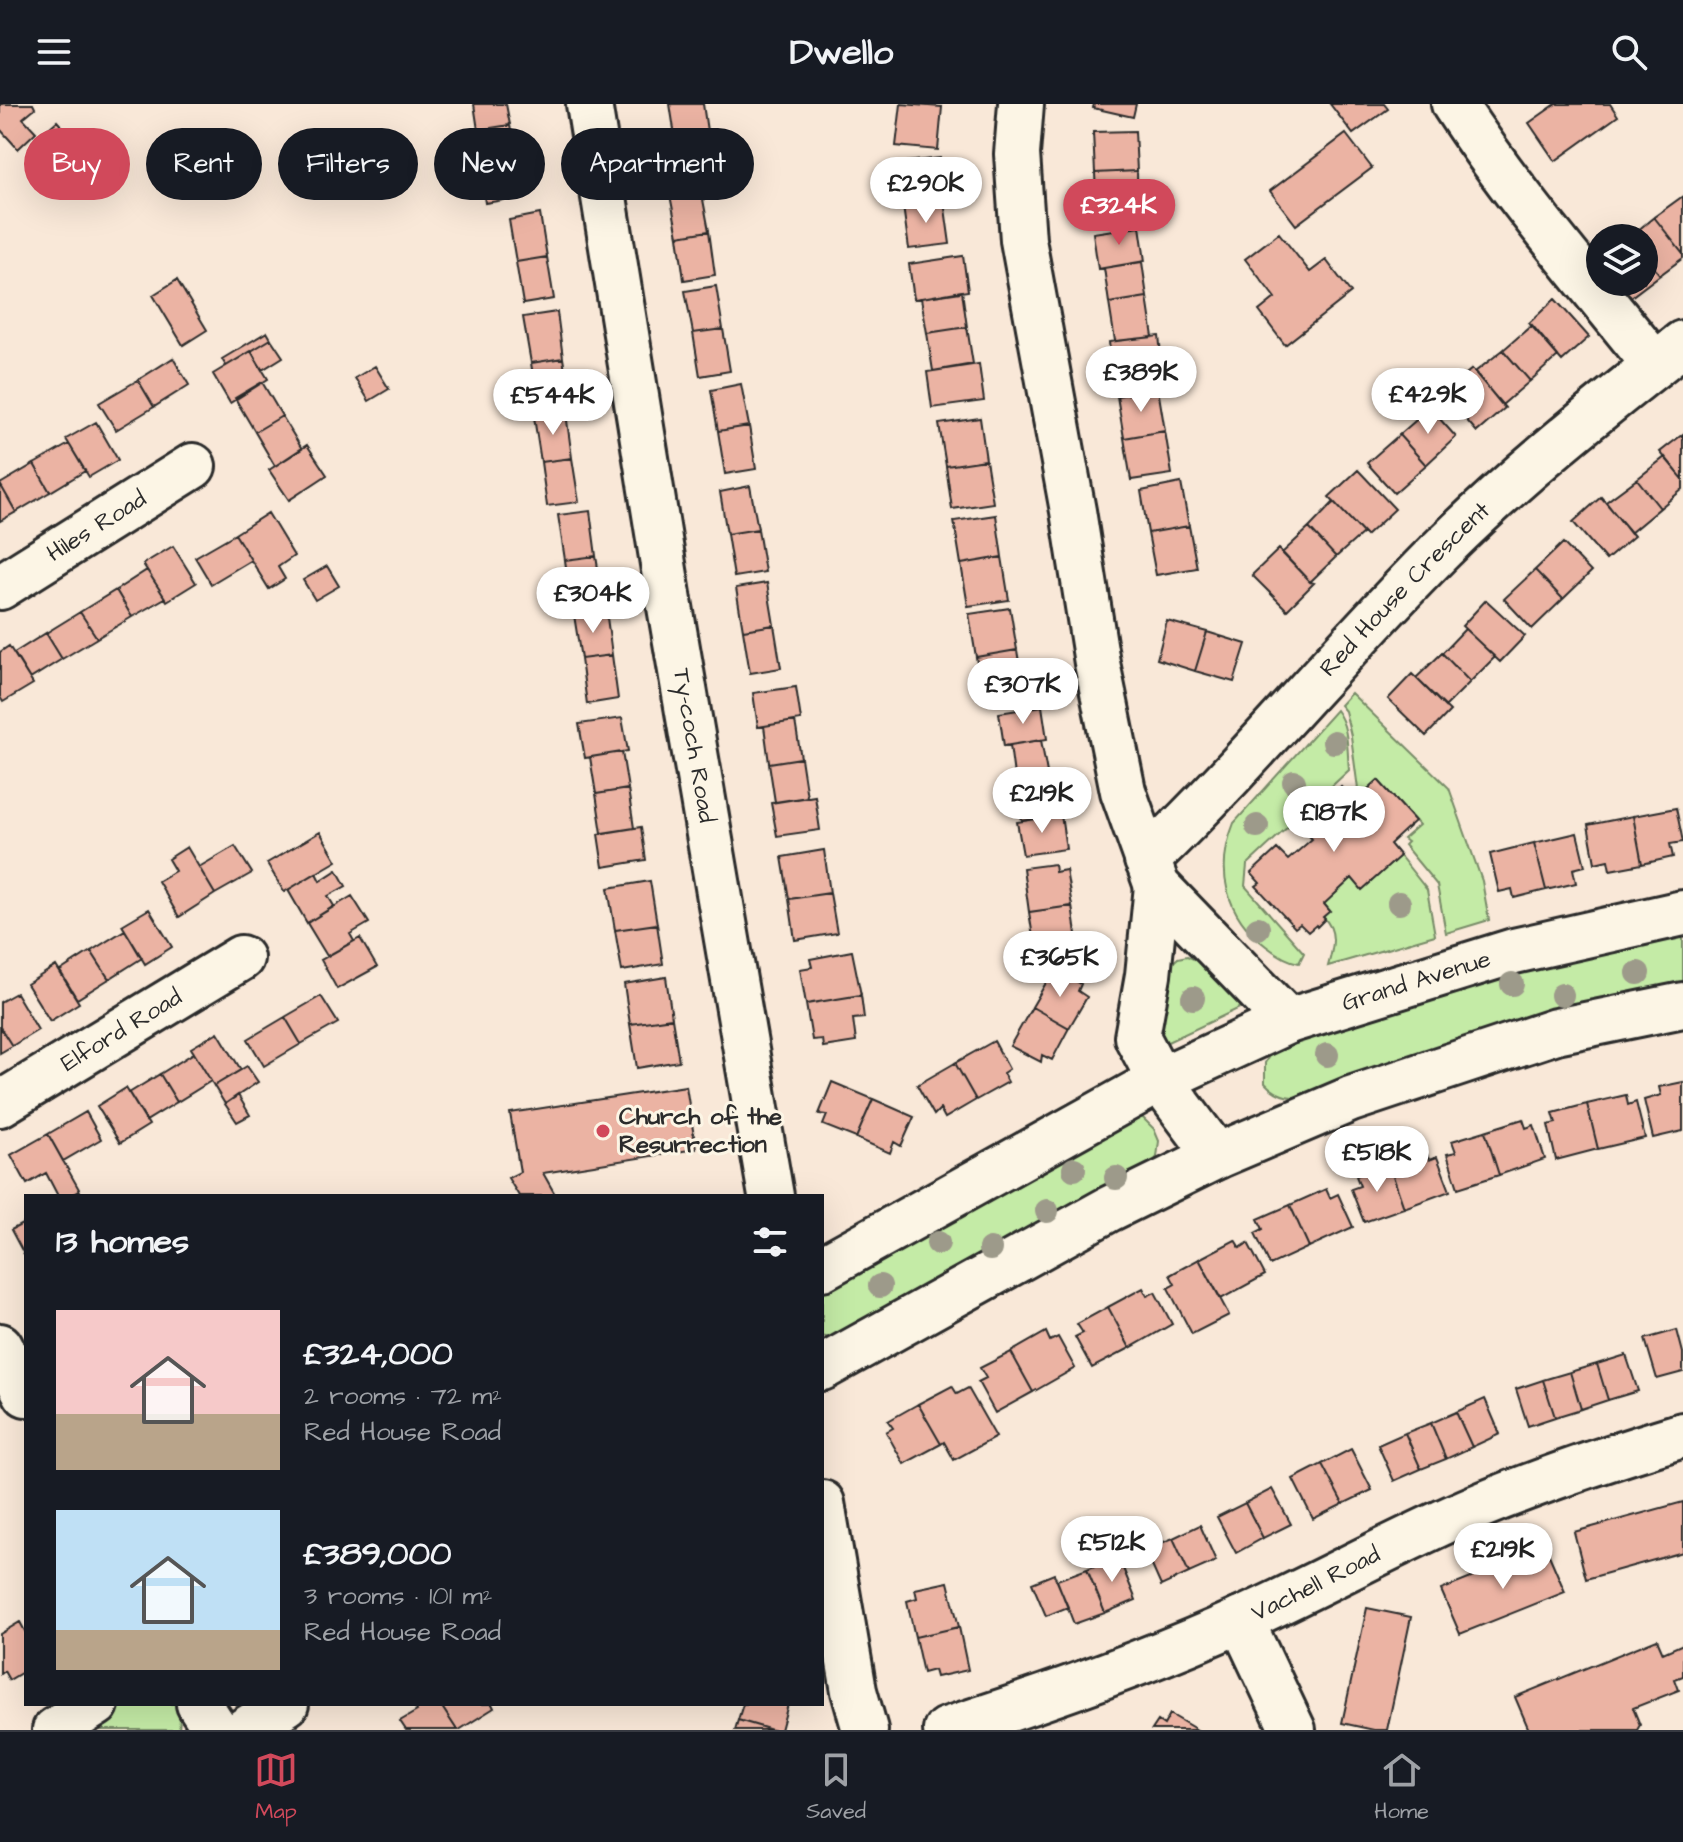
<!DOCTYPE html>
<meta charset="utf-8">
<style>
:root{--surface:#171b24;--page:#20242c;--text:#f1f3f6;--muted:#9ea1a6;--line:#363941;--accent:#d1495b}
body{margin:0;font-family:"Architects Daughter",sans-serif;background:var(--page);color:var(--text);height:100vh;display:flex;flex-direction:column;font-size:30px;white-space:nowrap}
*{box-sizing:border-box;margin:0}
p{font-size:26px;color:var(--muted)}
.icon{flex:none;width:44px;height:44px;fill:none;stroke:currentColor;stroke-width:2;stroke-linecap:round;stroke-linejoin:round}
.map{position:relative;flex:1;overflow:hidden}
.details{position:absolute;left:24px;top:1090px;width:800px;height:512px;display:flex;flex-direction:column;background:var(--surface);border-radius:0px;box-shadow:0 8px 32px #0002}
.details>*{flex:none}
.banner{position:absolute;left:24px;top:24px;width:800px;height:72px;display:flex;gap:16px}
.controls{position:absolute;left:1586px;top:120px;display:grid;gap:16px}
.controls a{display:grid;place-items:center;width:72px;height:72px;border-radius:50%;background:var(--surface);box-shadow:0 8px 32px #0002;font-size:40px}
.price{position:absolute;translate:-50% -68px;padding:0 18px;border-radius:28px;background:#fff;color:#222;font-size:26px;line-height:52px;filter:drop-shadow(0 2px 4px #0008)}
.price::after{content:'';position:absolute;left:50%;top:48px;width:24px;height:18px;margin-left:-12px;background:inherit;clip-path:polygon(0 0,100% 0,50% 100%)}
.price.on{background:var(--accent);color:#fff}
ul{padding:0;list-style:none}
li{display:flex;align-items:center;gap:24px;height:200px;padding:0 32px}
li span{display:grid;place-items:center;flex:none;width:224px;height:160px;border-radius:0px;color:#555}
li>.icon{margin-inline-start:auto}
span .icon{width:96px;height:96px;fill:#fffc;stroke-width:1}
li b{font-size:34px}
h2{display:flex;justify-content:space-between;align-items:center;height:96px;padding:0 32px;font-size:34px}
.tag{padding:0 28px;border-radius:36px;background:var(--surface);box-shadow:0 8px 32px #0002;font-size:28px;line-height:72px}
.tag.on{background:var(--accent);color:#fff}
header{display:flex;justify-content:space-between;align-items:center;height:104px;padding:0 32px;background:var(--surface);font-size:36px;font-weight:700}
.menu{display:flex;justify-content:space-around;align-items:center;height:112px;border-top:2px solid var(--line);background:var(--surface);font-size:22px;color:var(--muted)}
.menu a{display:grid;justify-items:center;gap:4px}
.menu .on{color:var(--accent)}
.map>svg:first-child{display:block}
</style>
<header><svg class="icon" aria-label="menu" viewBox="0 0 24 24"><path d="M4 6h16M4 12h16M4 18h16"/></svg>Dwello<svg class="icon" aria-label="search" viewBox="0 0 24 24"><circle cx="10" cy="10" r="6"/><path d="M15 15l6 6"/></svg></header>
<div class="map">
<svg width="1683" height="1626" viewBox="0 0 1683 1626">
<rect width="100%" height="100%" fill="#f9e8d8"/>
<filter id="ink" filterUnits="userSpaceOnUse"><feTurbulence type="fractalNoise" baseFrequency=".0125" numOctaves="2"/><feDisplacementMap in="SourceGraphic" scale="16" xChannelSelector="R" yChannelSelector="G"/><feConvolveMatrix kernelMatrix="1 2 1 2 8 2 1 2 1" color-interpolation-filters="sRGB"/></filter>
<g filter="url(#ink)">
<path fill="#c4eba6" stroke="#788b68" stroke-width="2" d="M1351,589l98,95 33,93 7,39 -43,13 -9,-48 -33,-40 3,-3 -4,-3 16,-14 -41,-45 -19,17 -8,-61 -6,-25 -5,-6z
M1336,606c13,17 11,39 13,60l-102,95 -2,21 59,67 -5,10c-13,-2 -24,-10 -33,-17 -41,-31 -51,-76 -32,-123z
M1400,752l27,34 8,45 -107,31c5,-18 10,-35 -5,-49l7,-6 -6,-7 28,-26 11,11z
M1683,823v54c-130,31 -260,69 -385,116 -14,1 -24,-4 -33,-14v-20l6,-11 118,-50z
M1187,852c23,9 40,33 57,50l-87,41 12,-81 9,-8z
M1130,1013l13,1 11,11 5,12 -2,16 -8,10 -316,172 -11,-3v-49z
M121,1600h55l4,14 -1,12h-99z"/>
<path fill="#ebb3a3" stroke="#2b2b2b" stroke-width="2" d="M0,0h33l2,4 -12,10 13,14 -18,17 -18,-20z
M474,0h32l4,21 -32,5z
M670,0h33l4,27 -32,5z
M901,0l41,3 -4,43 -42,-4z
M1094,0h42l-3,13 -40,-9z
M1330,0h54l4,5 -35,25z
M1556,0h54l8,12 -63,45 -26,-38z
M57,17l22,25 -15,13 -22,-25z
M510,21l6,39 -32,5 -6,-39z
M714,27l6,33 -44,7 -5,-34z
M1135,27l2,40 -42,2 -2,-41z
M1346,30l26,34 -76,57 -26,-34z
M940,54l4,43 -41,5 -5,-43z
M523,59l5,33 -43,7 -5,-33z
M1137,67l1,43 -41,2 -2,-43z
M701,85l8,42 -31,5 -8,-41z
M1683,92v58l-29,-37z
M944,97l6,43 -41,5 -6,-43z
M540,110l7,43 -31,5 -7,-42z
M1654,113l29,37v4l-23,17 -16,-21v-16h-12l-1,-2z
M1140,122l5,35 -47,8 -5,-36z
M709,127l6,44 -31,5 -6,-44z
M1279,129l31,39 16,-12 25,33 -66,52 -26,-34 16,-13 -30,-39z
M1644,150l16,21 -29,22 -10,-15h23z
M963,152l5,35 -54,8 -5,-35z
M547,153l7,42 -31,5 -7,-42z
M1142,158l5,35 -38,6 -5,-35z
M177,176l30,50 -24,15 -30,-50z
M716,182l7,43 -30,4 -8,-42z
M962,187l5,36 -40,6 -6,-35z
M1147,193l6,40 -38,4 -6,-38z
M1555,195l34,38 -27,24 -33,-38z
M557,208l6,46 -32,5 -8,-46z
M1532,221l26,31 -28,25 -27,-31z
M967,223l6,37 -40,7 -6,-38z
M723,225l7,42 -30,5 -7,-43z
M267,228l4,7 -45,27 -4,-7z
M1159,232l4,36 -50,5 -4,-35z
M271,235l12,18 -21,13 -11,-19z
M1503,246l27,31 -28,24 -27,-33z
M251,247l17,28 -38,24 -17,-29z
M173,254l16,27 -35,22 -16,-27z
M563,254l7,44 -32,5 -7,-44z
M979,260l5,37 -52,7 -5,-36z
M375,262l14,23 -20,12 -14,-23z
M1472,265l33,39 -28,24 -34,-39z
M138,276l16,27 -38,23 -17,-27z
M262,278l20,34 -27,16 -20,-34z
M741,280l8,42 -31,5 -7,-41z
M1158,285l7,42 -41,7 -7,-42z
M1430,304l26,29 -30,28 -27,-30z
M566,309l6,45 -31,4 -7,-45z
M282,312l20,33 -27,17 -20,-34z
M980,314l6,42 -40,6 -7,-42z
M96,318l22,38 -29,17 -23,-38z
M749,322l7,43 -31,5 -7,-43z
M1165,327l7,43 -41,6 -7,-42z
M1683,330v45l-23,-27z
M1399,331l27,30 -32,28 -27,-30z
M69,340l16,27 -35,21 -16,-28z
M307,341l20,30 -38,25 -20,-30z
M1665,353l18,22v10l-23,19 -23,-29z
M572,354l7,44 -32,4 -6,-44z
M986,356l7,43 -41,6 -6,-43z
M34,360l16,28 -34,20 -16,-28z
M1358,366l37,39 -29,27 -37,-39z
M1637,375l23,29 -30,25 -24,-31z
M1181,379l8,43 -41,7 -7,-42z
M0,380l16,28 -16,9z
M750,382l8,43 -31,5 -7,-42z
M1601,393l33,39 -28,24 -33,-38z
M1334,398l29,31 -27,24 -27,-29z
M590,407l6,45 -31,4 -7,-45z
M268,409l26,43 -16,11 7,12 -16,10 -34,-55z
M996,411l6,42 -41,7 -7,-43z
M1189,422l8,42 -41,7 -8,-42z
M1309,424l27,29 -26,25 -28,-29z
M758,425l7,43 -31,5 -7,-43z
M235,430l16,26 -40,24 -16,-27z
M1563,439l28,29 -28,27 -28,-29z
M173,442l23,37 -29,18 -24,-37z
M1279,445l31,33 4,1 -27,27 -35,-35z
M596,452l7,44 -32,4 -6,-44z
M1002,453l7,43 -41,6 -7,-42z
M327,462l12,20 -24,14 -12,-20z
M147,466l18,28 -33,19 -16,-27z
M1535,466l28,29 -31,30 -28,-30z
M767,479l7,42 -31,5 -7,-42z
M116,486l16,27 -35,21 -17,-26z
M1486,496l39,36 -25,26 -38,-36z
M1010,504l7,42 -41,7 -7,-43z
M606,506l6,45 -31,4 -7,-44z
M80,508l17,26 -35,21 -16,-26z
M1167,517l40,11 -12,39 -38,-12z
M774,521l7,43 -31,5 -7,-43z
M1465,525l30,28 -25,25 -28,-29z
M1207,528l39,12 -12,38 -39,-11z
M46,529l16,26 -32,20 -16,-26z
M9,542l24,38 -30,18 -3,-5v-45z
M1017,546l7,43 -41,7 -7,-43z
M1442,549l28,29 -25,25 -29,-29z
M612,551l6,44 -31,5 -6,-45z
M1412,570l38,37 -24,25 -38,-37z
M796,583l5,33 -43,7 -5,-34z
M1042,602l5,33 -43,7 -5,-33z
M622,614l6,33 -43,7 -6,-34z
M795,617l6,37 -32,5 -5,-37z
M1041,636l7,38 -33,5 -5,-38z
M622,648l6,37 -32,5 -6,-37z
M801,654l6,39 -32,5 -6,-39z
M1048,674l5,38 -31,5 -7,-38z
M1378,676l37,41 -25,23 10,12 -38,34 -10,-12 -28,26 6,7 -7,6 2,2 -8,8 -1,-2 -8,7 -8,-8 -5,4 -39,-42 4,-3 -9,-10 26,-24 11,11 24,-21 -13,-14 42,-38 13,15z
M628,685l6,39 -32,5 -6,-39z
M815,692l5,34 -43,6 -6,-33z
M1676,704l7,34 -13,2 3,13 -31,7 -9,-48z
M1061,711l5,34 -43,6 -6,-33z
M1633,712l9,48 -32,6 -2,-10 -13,3 -7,-38z
M641,723l5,33 -43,7 -5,-33z
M320,728l17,29 -53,31 -17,-29z
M1577,729l8,33 -12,3 3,14 -30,7 -12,-47z
M1534,739l12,47 -32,8 -2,-9 -13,3 -9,-38z
M235,742l17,27 -37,21 -16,-27z
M187,743l28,47 -36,23 -21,-36 17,-10 -7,-12z
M824,746l6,43 -41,6 -7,-42z
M1054,760l1,8 11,-2 6,36 -43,6 -6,-44z
M337,766l9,16 -18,10 6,10 -27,17 -19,-33 28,-17 4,8z
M650,777l7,43 -42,6 -7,-42z
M830,789l7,40 -42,7 -6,-41z
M352,792l17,27 -19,11 4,7 -27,15 -20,-33z
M1072,802l5,35 -10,2 4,7 -35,6 -7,-44z
M149,805l23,38 -27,17 -23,-39z
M657,820l6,40 -41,7 -7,-41z
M125,826l17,28 -33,21 -18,-28z
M360,834l17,29 -40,22 -16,-29z
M91,847l18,28 -32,20 -17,-28z
M852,847l9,44 -55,9 -6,-35 12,-2 -2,-8z
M56,862l23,37 -29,18 -23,-37z
M1054,865l27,15 -3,7 9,6 -18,31 -37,-21z
M666,873l6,41 -42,6 -6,-40z
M16,889l22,37 -26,16 -12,-19v-25z
M861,891l3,23 -11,1 3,23 -33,5 -1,-8 -10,1 -6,-36z
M321,892l17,27 -37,21 -16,-27z
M1032,903l37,21 -17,32 -10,-5 -1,7 -31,-16z
M285,913l16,27 -37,22 -16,-27z
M672,914l7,43 -42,7 -7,-44z
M0,923l12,19 -12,7z
M218,928l23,38 -27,16 -23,-38z
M994,937l15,28 -6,4 5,9 -32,18 -21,-37z
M194,949l17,28 -34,21 -17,-28z
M955,959l21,37 -31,18 -5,-9 -6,6 -17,-30z
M247,962l11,16 -33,22 -11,-18z
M160,970l17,28 -31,19 -17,-28z
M832,978l41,17 -17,39 -33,-13 4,-10 -8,-1z
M1683,978v49l-30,7 -9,-38 17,-5 -2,-8z
M686,982l10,63 -153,24 13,23h-37l-11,-18 12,-6 -10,-59z
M126,984l23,37 -29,18 -23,-37z
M238,991l12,20 -13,7 -12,-18z
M1626,991l2,10 8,-3 9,36 -47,11 -11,-45z
M873,995l41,18 -13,29 -7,-4 -4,11 -34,-15z
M1587,1000l11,45 -42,11 -8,-35 8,-2 -3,-10z
M86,1008l15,27 -38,22 -15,-27z
M1523,1015l3,9 8,-3 11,34 -46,16 -14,-44z
M1485,1027l14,44 -41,13 -11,-34 9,-2 -4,-11z
M48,1030l32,57 -10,5h-12l-12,-23 -19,11 -16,-29z
M1426,1047l3,9 8,-3 13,34 -46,17 -15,-44z
M1389,1060l15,44 -40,14 -13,-33 9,-3 -4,-10z
M1326,1085l4,9 8,-4 15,33 -44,20 -19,-42z
M1290,1101l19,42 -39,18 -15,-32 8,-4 -5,-10z
M26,1118v36l-15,-28z
M1235,1136l5,8 8,-5 17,32 -44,24 -22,-40z
M1199,1155l30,56 -37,19 -24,-46 7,-4 -5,-9z
M1143,1184l4,8 8,-4 17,32 -42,24 -22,-41z
M1108,1203l22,41 -38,20 -17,-31 8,-4 -6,-9z
M1677,1226l6,23v19l-26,7 -12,-40z
M1046,1228l4,9 8,-4 17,31 -42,24 -22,-40z
M1011,1248l22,40 -38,21 -17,-31 8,-4 -6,-10z
M1626,1251l12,36 -30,9 -11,-36z
M1597,1260l11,36 -27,9 -11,-37z
M1570,1268l11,37 -26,8 -12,-37z
M1543,1276l12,37 -27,9 -12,-37z
M952,1282l5,8 11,-6 28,49 -42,23 -10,-18 -3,2 -23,-40z
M1485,1295l15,35 -28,13 -16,-35z
M918,1300l23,40 -37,20 -18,-32 7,-4 -5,-7z
M1456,1308l16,35 -26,12 -15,-36z
M1431,1319l15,36 -25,10 -16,-36z
M1405,1329l16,36 -27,12 -16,-36z
M1351,1345l21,41 -29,14 -21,-40z
M1322,1360l21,40 -30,15 -20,-40z
M1272,1385l19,35 -28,14 -18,-35z
M1683,1398v50l-97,27 -12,-47z
M1245,1399l18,35 -27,15 -19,-36z
M1200,1421l16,36 -27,12 -16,-35z
M1173,1434l16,35 -28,13 -16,-36z
M1546,1444l19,44 -105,42 -19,-44z
M1118,1452l18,44 -31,13 -18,-44z
M1087,1465l18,44 -31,11 -17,-44z
M1054,1470l14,33 -22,9 -14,-33z
M948,1478l11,45 -44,10 -8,-36 10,-3 -2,-9z
M1367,1504l44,9 -24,113h-13l-32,-7z
M20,1518l6,11v37l-17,10 -5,-9 -4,3v-40z
M959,1523l9,43 -32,7 -2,-7 -11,3 -8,-36z
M1657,1535l6,14 20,-9v32l-8,3 4,11 -46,18 7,17 -3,5h-108l-14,-33z
M413,1600h27l17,26h-51l-6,-9 17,-10z
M440,1600h52l2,4 -35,22h-2z
M743,1600h45l-7,26h-9l-34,-10z
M1170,1610l27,16h-45l6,-9 6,4z
M738,1616l34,10h-37z"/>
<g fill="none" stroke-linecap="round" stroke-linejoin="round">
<defs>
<g id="minor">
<path id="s1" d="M589,0l80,497 102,595"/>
<path d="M1021,0l-4,50 6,86 50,271 24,152 26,128 34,95 131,135"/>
<path d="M1454,0c60,92 132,175 201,261"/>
<path id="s2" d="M0,483l193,-121"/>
<path id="s3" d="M1147,756c104,-99 194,-211 296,-312 75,-74 157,-140 240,-205"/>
<path d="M1157,782l-9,89 -11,62 23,43 57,76"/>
<path id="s4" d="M0,1000l241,-146"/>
<path id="s5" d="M822,1164l338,-188 128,-59 226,-70 169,-38"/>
<path d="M0,1242l26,48"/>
<path d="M822,1264l287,-159 108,-53 134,-57 205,-68 127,-26"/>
<path d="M822,1399l32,188 11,39"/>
<path d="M1241,1516l52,110"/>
<path d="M199,1600l17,26"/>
<path d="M55,1626l41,-26"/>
<path d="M245,1626l41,-26"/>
<path id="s6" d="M946,1626c100,-32 200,-67 295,-110 80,-36 156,-79 236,-113 67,-28 136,-51 206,-72"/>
</g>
</defs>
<use href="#minor" stroke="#2b2b2b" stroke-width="50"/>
<use href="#minor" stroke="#fcf5e5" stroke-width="44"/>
</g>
<g fill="#9d9a8a">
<circle cx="1334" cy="638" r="12"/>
<circle cx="1294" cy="678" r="12"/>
<circle cx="1257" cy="722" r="12"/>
<circle cx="1399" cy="799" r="12"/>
<circle cx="1258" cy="824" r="12"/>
<circle cx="1638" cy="869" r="12"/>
<circle cx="1512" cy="880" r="12"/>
<circle cx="1562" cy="891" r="12"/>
<circle cx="1193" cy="894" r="12"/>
<circle cx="1327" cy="951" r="12"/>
<circle cx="1074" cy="1065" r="12"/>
<circle cx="1116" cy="1074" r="12"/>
<circle cx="1047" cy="1107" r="12"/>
<circle cx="938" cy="1139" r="12"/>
<circle cx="990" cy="1145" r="12"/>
<circle cx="880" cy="1182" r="12"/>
</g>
</g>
<circle fill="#d1495b" stroke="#fcf5e5" stroke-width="3" cx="603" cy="1027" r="8"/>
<g text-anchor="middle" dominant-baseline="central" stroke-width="6" stroke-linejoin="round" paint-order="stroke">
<g font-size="24" fill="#2b2b2b" stroke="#fcf5e5">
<text stroke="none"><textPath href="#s2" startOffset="114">Hiles Road</textPath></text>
<text stroke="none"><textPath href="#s3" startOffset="374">Red House Crescent</textPath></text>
<text stroke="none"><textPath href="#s1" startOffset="650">Ty-coch Road</textPath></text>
<text stroke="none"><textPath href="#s5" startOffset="662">Grand Avenue</textPath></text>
<text stroke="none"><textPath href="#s4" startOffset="142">Elford Road</textPath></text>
<text stroke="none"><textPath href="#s6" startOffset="398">Vachell Road</textPath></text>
</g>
<g font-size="24" font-weight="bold" fill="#2b2b2b" stroke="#fcf5e5" text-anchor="start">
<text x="619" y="1013">Church of the<tspan x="619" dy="28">Resurrection</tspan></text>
</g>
</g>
</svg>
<div class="controls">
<a><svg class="icon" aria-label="layers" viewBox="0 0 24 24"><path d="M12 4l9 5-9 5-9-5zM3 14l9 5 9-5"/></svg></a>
</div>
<b class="price" style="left:926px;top:121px">£290K</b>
<b class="price on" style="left:1119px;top:143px">£324K</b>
<b class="price" style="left:1141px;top:310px">£389K</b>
<b class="price" style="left:1428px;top:332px">£429K</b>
<b class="price" style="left:553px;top:333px">£544K</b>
<b class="price" style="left:593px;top:531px">£304K</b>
<b class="price" style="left:1023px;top:622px">£307K</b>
<b class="price" style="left:1042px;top:731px">£219K</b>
<b class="price" style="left:1334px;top:750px">£187K</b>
<b class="price" style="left:1060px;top:895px">£365K</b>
<b class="price" style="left:1377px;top:1090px">£518K</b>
<b class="price" style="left:1112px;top:1480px">£512K</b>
<b class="price" style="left:1503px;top:1487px">£219K</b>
<div class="banner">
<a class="tag on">Buy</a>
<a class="tag">Rent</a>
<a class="tag">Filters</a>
<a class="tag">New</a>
<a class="tag">Apartment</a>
</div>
<section class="details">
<h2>13 homes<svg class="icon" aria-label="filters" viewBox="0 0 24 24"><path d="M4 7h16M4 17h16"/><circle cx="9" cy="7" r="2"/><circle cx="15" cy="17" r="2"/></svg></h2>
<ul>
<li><span style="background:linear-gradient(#f6c9c9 65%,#b9a48a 0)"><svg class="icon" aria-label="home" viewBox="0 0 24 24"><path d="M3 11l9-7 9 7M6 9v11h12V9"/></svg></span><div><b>£324,000</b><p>2 rooms · 72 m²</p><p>Red House Road</p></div></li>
<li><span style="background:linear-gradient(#bfe0f5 75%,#b9a48a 0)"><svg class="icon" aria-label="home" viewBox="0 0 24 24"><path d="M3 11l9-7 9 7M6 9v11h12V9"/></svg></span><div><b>£389,000</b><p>3 rooms · 101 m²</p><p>Red House Road</p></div></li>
</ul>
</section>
</div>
<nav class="menu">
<a class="on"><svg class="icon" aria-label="map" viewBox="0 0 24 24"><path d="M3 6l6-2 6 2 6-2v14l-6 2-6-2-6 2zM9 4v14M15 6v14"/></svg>Map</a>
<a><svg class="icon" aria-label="saved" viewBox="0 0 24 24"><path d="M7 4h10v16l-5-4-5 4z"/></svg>Saved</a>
<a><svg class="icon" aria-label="home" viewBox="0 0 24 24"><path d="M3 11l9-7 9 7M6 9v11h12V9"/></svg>Home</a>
</nav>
